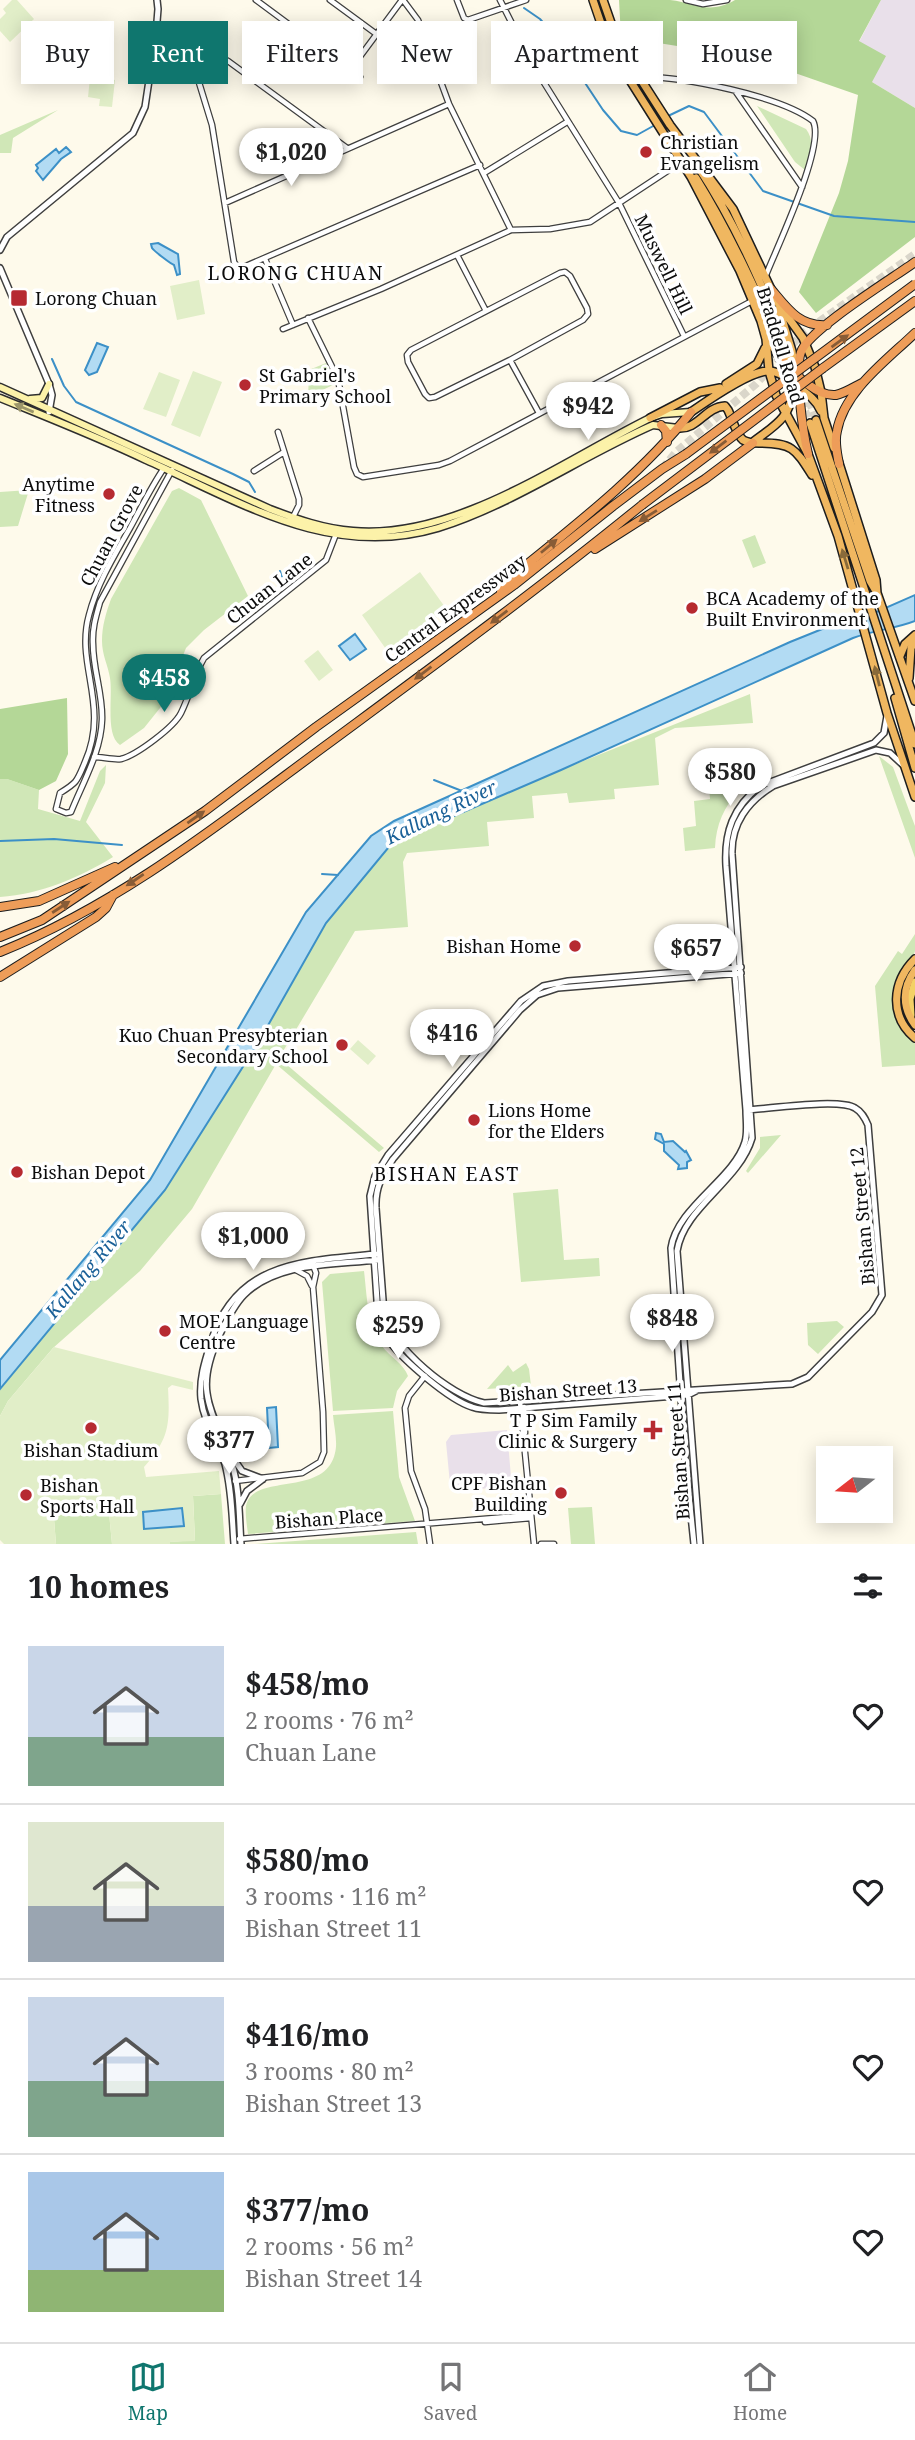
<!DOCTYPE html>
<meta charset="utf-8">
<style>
:root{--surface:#fff;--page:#f6f6f6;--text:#202124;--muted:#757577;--line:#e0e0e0;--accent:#0f766e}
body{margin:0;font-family:"Noto Serif",serif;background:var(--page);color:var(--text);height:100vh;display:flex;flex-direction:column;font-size:26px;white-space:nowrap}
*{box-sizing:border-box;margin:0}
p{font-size:23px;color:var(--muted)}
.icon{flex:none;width:38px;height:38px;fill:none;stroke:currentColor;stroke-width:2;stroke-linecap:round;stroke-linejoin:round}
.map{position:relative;height:1544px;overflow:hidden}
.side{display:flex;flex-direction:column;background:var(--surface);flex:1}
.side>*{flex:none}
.top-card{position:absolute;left:21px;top:21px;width:873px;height:63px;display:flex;gap:14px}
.needle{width:46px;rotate:253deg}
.buttons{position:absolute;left:816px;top:1446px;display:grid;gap:14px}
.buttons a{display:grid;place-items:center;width:77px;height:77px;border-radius:0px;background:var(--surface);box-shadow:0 4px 18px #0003;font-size:35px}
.price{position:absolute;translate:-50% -60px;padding:0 16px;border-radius:24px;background:#fff;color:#222;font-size:23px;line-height:46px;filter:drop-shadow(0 2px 4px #0008)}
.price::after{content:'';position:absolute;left:50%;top:42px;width:21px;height:16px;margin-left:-10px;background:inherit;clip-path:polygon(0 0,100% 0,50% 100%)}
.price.active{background:var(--accent);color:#fff}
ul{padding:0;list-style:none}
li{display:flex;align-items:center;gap:21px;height:175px;padding:0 28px}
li+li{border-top:2px solid var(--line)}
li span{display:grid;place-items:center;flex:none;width:196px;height:140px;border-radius:0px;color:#555}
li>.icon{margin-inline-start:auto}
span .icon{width:84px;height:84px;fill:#fffc;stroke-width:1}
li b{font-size:30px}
h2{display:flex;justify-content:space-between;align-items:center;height:84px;padding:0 28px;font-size:30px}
.tag{padding:0 24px;border-radius:0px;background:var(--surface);box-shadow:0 4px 18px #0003;font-size:24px;line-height:63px}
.tag.active{background:var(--accent);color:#fff}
.menu{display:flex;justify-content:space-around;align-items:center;height:98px;border-top:2px solid var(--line);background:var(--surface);font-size:19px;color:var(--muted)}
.menu a{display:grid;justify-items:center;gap:4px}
.menu .active{color:var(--accent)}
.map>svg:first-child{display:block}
</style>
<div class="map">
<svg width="915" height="1544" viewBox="0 0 915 1544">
<rect width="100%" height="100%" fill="#fefaeb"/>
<path fill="#e9e0ea" d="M881,0h34v108l-43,-26 -13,-40z
M507,1430l4,47 -9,10 -45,4 -7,-7 -4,-42 5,-7z"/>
<path fill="#d0e7b7" d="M757,106l49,23c10,13 3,27 -1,41l-10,-8z
M58,110l-45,28 -2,15h-11v-18z
M326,363l9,21 -27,13 1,-22 -5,-3z
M179,488l22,12 47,96 -44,34 -18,18 -22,55 -20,25 -24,17c-15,-10 -7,-48 -10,-67 -2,-13 -8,-23 -8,-37 0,-15 4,-28 9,-42l61,-108z
M29,490l-11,36 -18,1v-35z
M755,535l11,28 -13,5 -11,-28z
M750,694l3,29 -78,5 -20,10 4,47 -45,4 1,10 -46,4 -2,-10 -35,3 2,22 -47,4 2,24 -82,7 -4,9 5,65 -53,4 -76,127 105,90 -5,4 -103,-88 -84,145 -52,62 -87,77 -45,53 -8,15v-26l85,-104 131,-177 42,-66 68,-120 62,-75 15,-10 158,-68z
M879,756l14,11 17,46 5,13v32z
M106,765l-1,18 -19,39 27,35c-35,21 -71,37 -113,40v-118h7l32,11 -1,19 42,12 20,-50z
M739,784l1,5c-16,18 -24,35 -25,59l-30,3 -2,-23 13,-2 -2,-25 16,-2 -1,-13z
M915,934c0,5 0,12 0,17 -1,6 -9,11 -13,17 -17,25 -11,57 13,75v22l-33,2 -7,-81 23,-35 4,3z
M781,1135l-33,38 -2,-2 14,-23v-11z
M558,1189l6,71 35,-2 1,18 -79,6 -8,-89z
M364,1271c3,25 3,53 18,75 7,10 22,18 26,30l-11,15 -4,17 -60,3 -11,-129 8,-8z
M837,1321l7,6 -26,27 -10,-9 -1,-22z
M526,1363l3,6 2,17 -44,3 21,-24 5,7z
M393,1411l6,66 16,44 -167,13c-1,-8 -3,-20 -2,-28 7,-34 79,-8 89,-53 3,-11 -1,-26 -2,-38z
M221,1494l4,50h-55v-2l25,-2 -2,-44z
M108,1502l4,42h-56l-3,-38z
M592,1507l3,37h-24l-3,-36z
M416,1532l2,12h-163z"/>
<path fill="#b4d797" d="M619,0c16,0 34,0 51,0 26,3 39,15 65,0h146l-22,41 27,15 -14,26 43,26v129l-99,76 -17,-21 40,-99 9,-32 10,-66 -106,-37 -131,-21z
M67,698l1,56 -12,27 -17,9 -32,-11h-7v-70z"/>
<path fill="#e1eec8" d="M12,0h5l17,19 -24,23 -10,-11v-12l6,-6 -3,-4z
M91,68l13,1 -1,9 12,2 -3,27 -13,-1 1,-7 -12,-2z
M199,280l6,34 -28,6 -7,-34z
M193,371l29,11 -22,55 -29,-12z
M159,372l21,8 -14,37 -23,-8z
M420,572l27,38 -59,42 -26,-37z
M318,650l15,20 -14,11 -15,-20z
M358,1040l18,16 -8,9 -18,-16z
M54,1347l139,35v8l-21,-5 -4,3c2,37 1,51 -24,79l2,10 73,-6 2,23 -28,2 2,45 -25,1v2h-58l-4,-42 -55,4 3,38h-52l-4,-4v-124l8,-15z"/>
<path fill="#b2dbf3" stroke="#3c90c7" stroke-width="2" d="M66,147l5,5 -10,7 -18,21 -7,-9 2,-3 -2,-3 20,-16 3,4z
M158,243l20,11 2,20 -3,1 -3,-10c-3,-1 -20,-14 -22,-17l-1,-4z
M97,343l11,4 -11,25 -8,3 -4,-5z
M915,595v26c-20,8 -41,9 -62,17l-292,132 -158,68 -15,10 -62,75 -68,120 -93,147 -165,199v-29l150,-180 156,-268 65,-76 23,-15 396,-179 57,-23 18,-2z
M355,634l11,15 -16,11 -11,-14z
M656,1133l5,1 3,8 9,-1 12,11 1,-1 5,9 -4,2v6l-9,1 1,-4 -15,-14v-7l-9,-5z
M276,1407l2,40 -9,1 -2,-40z
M182,1508l2,18 -40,3 -1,-17z"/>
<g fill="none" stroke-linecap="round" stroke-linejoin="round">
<path stroke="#3c90c7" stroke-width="2" d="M524,8l16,11 12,14 51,77 18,21 16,4 18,-10
M668,116l21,-10 15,6 59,79 71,25 81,6
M52,359l12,27 12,16 157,72 16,8 6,10
M280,571l4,12
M434,780l28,11
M0,841l54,-2 68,6
M322,874l16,1"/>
<path stroke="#dad6ca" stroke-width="7" stroke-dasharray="7 3.5" stroke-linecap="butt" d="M780,344l7,20
M805,392l11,28
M802,401l8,22"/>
<path stroke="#dad6ca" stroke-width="8" stroke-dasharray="8 4" stroke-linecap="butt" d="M662,469l14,-17 80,-68 47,-51 112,-79"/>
<defs>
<path id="minor" d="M256,0l104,77
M330,0l45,33
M403,0l15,20 31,84 62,126
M457,0l7,18 4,2 58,-20
M500,0l33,65 86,138 65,133
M686,0l17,4 24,-4
M194,34l11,15
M205,49l-6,6 -2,21 15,49 22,137 5,7 241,-104
M205,49l23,12 119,87
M350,70l52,-70
M640,77c41,-1 141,19 173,44 13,24 -36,126 -47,154
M736,92l66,95
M484,173l83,-51
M225,203l224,-99
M457,255l29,56
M265,259l28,66
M565,272l5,4 17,32 1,6 -5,6 -73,40 -75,37 -6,1 -4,-4 -17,-32 -1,-7 4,-5 149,-77z
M308,318l30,61 16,88 3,7 6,3 76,-12 11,-4 302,-160
M283,329l98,-40 130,-59 39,-1 40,-7 91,-60
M510,360l29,53
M278,432l21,67v6l-6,12
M164,468c-13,19 -23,40 -34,60 -16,28 -33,56 -41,87 -14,50 21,90 -4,147 -8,19 -7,20 -25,31l-4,16 10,4 5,-1c12,-30 30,-60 31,-92 1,-26 -9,-50 -9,-76 -1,-15 3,-28 7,-42l72,-132
M254,471l30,-19
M94,757c8,0 19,3 27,2 16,-4 53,-32 60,-46 9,-18 13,-38 23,-55l122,-98 10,-26
M296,1270l11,6 5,10
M425,1376l-16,20 -4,12 6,63 14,38 5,35
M520,1402l14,142
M524,1407l1,26
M235,1481l67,-8 18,-11 4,-10 -1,-40 -10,-125 3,-14 -3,-8
M485,1522l46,-4
M239,1539l292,-24
M541,1544h13"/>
<path id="tertiary" d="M0,250l7,-13 126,-104 12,-26 11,-73 2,-25 -1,-9
M0,268l49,116 3,11 -3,17
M741,973l-183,15 -21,7 -17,15 -127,149c-11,16 -18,29 -17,49l8,105c10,36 65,82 100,90l308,-19 16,-7 64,-65 10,-17 -14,-170c-3,-7 -6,-13 -13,-17 -16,-10 -86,1 -109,2
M696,1391l-8,4 -189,15c-9,0 -19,0 -27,-3 -23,-7 -69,-47 -83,-66 -5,-8 -8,-17 -11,-26l-8,-119 5,-20 13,-21 133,-154 22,-15 25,-5 173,-14
M233,1458l9,13 21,8
M240,1504l7,-13 16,-12
M234,1544c-2,-26 -2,-54 -9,-80 -7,-22 -21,-41 -24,-65 -2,-20 4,-38 10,-57 25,-81 93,-81 165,-88
M241,1544c-2,-26 -1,-54 -9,-80 -6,-24 -22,-46 -25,-71 -3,-19 4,-39 12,-57 7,-14 14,-30 25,-41 32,-33 90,-30 133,-35
M694,1544l-9,-86 -14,-210c6,-41 63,-69 74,-106 3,-10 1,-21 1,-32l-20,-244c-2,-34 7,-59 34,-80l114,-43 10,-10 3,-17
M700,1544l-23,-293c7,-44 62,-69 75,-113l-20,-284c-1,-30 16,-53 41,-68l103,-36 14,3 13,12"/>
<path id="secondary" d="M0,387l270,122c26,10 54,20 83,22 102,9 208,-69 297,-113l12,-4 29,-2
M0,398c49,20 98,39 146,62 94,42 185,100 292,68 76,-24 142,-71 215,-103l25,3
M30,399l12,-1 7,-14"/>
<path id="primary" d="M911,1015l-1,-16 5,-17"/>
<path id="trunk" d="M593,0l16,47 82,130 49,94 21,50 5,18 3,32 7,24 32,59 30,82 49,177 28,84
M603,0l15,43 11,18 41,64 63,84 44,93 26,36 12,29 6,25 3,26 10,30
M697,165c37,56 63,115 88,177
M696,178c33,53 58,109 84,166
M779,309l13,42 3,24
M768,337l12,22 9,-2 3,-5
M726,384l31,-20 8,-16
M691,412c16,-11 60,-42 78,-41 11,0 21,10 29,16 10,7 18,13 23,24
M650,418l50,-26 20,-4
M816,420l54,161 7,12 38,108
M810,423l105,321
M678,428c20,2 27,-21 47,-22l3,4c4,8 8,24 15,30 5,3 11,3 16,3 33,0 36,5 53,32
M753,442c24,-18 37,-24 41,-55
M838,460l38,120 1,13
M900,656l5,-12 10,-9
M909,678l2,-30 4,-7
M895,698l20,70
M915,959c-23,23 -26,57 0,79
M915,970c-13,18 -13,37 0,55"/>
<path id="motorway" d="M771,289c16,19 28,38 56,36
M780,359c13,13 36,38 56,36 9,-2 18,-8 26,-12
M823,368l92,-67
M661,425l5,6 1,11
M808,454c-5,-21 -14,-84 -7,-102 7,-22 92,-74 114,-90
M839,464c-2,-11 -5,-22 -2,-33 7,-40 50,-71 78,-98
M595,549l110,-70 48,-36
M501,592l3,-9c65,-53 134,-105 187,-171
M0,907l39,-6 76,-34
M0,937l42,-17 163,-109 111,-84 198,-142 99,-79 49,-37 24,-15
M0,952c120,-48 222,-130 325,-206 107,-79 214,-157 317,-241
M0,977l96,-60 10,-9 7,-13"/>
</defs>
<use href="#minor" stroke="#3f3f3f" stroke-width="7"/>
<use href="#tertiary" stroke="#3f3f3f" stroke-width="8"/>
<use href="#secondary" stroke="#2e2e2e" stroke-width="9"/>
<use href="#primary" stroke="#1d1d1d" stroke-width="10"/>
<use href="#trunk" stroke="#1d1d1d" stroke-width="10"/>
<use href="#motorway" stroke="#1d1d1d" stroke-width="10"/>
<use href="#minor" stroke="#fff" stroke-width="4.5"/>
<use href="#tertiary" stroke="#fff" stroke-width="5"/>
<use href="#secondary" stroke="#fcf2a9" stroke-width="6"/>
<use href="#primary" stroke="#f3d166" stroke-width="7"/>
<use href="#trunk" stroke="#f0b760" stroke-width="7"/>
<use href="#motorway" stroke="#ee9d59" stroke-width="8"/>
<defs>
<path id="motorway-bridge" d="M686,454l229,-170
M642,505l181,-137"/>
</defs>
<use href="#motorway-bridge" stroke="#1d1d1d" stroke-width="10" stroke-linecap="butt"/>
<use href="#motorway-bridge" stroke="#ee9d59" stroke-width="8"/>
</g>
<defs><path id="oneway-solid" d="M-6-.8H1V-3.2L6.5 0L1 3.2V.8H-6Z" transform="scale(1.75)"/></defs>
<g fill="#885c36">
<use href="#oneway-solid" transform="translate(840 341) rotate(-36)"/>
<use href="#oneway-solid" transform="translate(718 447) rotate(143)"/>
<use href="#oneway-solid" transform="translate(648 516) rotate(148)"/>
<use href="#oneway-solid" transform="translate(549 546) rotate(-40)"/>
<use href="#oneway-solid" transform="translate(499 617) rotate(143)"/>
<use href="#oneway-solid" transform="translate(423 673) rotate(143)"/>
<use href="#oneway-solid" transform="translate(196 817) rotate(-35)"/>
<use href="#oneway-solid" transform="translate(135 880) rotate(146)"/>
<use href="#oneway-solid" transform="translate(61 907) rotate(-33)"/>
</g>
<use fill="#9c966a" href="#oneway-solid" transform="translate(24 408) rotate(-157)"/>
<g fill="#896a3a">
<use href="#oneway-solid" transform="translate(845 559) rotate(-107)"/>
<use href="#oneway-solid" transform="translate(877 676) rotate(-104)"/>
</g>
<g fill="#b62a31" stroke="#fff" stroke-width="2.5">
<circle cx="646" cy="152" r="7"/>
<rect x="10" y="289" width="18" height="18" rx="3.5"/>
<circle cx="245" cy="385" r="7"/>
<circle cx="109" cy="494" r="7"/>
<circle cx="692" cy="608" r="7"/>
<circle cx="575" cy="946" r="7"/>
<circle cx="342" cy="1045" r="7"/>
<circle cx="474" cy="1120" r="7"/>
<circle cx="17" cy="1172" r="7"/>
<circle cx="165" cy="1331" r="7"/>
<circle cx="91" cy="1428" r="7"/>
<path d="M649.5 1419.5h7v7h7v7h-7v7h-7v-7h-7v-7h7z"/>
<circle cx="561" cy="1493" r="7"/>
<circle cx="26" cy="1495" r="7"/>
</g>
<g text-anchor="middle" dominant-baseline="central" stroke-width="7" stroke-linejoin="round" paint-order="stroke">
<g font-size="18" fill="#0c0c0c" stroke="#fff" text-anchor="start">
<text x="660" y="142">Christian<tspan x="660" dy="21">Evangelism</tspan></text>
<text x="35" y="298">Lorong Chuan</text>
<text x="259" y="375">St Gabriel's<tspan x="259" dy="21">Primary School</tspan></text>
<text x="95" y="484" text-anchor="end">Anytime<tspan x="95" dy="21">Fitness</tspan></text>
<text x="706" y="598">BCA Academy of the<tspan x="706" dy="21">Built Environment</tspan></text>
<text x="561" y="946" text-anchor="end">Bishan Home</text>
<text x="328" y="1035" text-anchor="end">Kuo Chuan Presybterian<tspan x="328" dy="21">Secondary School</tspan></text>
<text x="488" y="1110">Lions Home<tspan x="488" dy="21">for the Elders</tspan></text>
<text x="31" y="1172">Bishan Depot</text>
<text x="179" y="1321">MOE Language<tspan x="179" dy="21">Centre</tspan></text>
<text x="637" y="1420" text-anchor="end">T P Sim Family<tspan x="637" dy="21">Clinic &amp; Surgery</tspan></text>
<text x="91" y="1450" text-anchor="middle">Bishan Stadium</text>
<text x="547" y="1483" text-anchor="end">CPF Bishan<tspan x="547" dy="21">Building</tspan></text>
<text x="40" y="1485">Bishan<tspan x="40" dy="21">Sports Hall</tspan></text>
</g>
<g font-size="18" fill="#0c0c0c" stroke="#fff">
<text transform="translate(664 264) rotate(64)">Muswell Hill</text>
<text transform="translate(781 345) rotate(73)">Braddell Road</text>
<text transform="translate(111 535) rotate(-62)">Chuan Grove</text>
<text transform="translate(269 588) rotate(-38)">Chuan Lane</text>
<text transform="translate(455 608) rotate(-36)">Central Expressway</text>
<text transform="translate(862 1216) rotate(-95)">Bishan Street 12</text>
<text transform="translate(568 1390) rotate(-4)">Bishan Street 13</text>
<text transform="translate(678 1451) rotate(-94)">Bishan Street 11</text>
<text transform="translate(329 1518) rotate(-4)">Bishan Place</text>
</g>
<g font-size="19" letter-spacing="2" fill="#0c0c0c" stroke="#fff">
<text x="296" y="273">LORONG CHUAN</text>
<text x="447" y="1174">BISHAN EAST</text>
</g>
<g font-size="19" font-style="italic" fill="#1b6198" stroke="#fff">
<text transform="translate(441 812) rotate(-26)">Kallang River</text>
<text transform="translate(88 1269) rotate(-50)">Kallang River</text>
</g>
</g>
</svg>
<div class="buttons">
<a><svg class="needle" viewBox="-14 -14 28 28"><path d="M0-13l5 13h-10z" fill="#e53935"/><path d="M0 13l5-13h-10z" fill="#757577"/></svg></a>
</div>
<b class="price" style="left:291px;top:188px">$1,020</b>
<b class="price" style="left:588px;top:442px">$942</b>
<b class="price active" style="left:164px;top:714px">$458</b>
<b class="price" style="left:730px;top:808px">$580</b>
<b class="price" style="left:696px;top:984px">$657</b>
<b class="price" style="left:452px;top:1069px">$416</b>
<b class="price" style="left:253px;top:1272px">$1,000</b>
<b class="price" style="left:672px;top:1354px">$848</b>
<b class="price" style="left:398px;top:1361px">$259</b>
<b class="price" style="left:229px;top:1476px">$377</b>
<div class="top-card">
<a class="tag">Buy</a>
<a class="tag active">Rent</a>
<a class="tag">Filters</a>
<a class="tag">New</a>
<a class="tag">Apartment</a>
<a class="tag">House</a>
</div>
</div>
<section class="side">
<h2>10 homes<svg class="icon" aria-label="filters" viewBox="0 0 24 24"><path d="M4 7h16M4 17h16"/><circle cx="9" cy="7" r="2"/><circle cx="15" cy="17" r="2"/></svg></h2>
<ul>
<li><span style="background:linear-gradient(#c9d6e8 65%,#7fa58c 0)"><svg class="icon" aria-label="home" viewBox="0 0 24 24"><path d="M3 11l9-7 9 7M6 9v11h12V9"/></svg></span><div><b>$458/mo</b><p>2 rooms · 76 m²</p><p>Chuan Lane</p></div><svg class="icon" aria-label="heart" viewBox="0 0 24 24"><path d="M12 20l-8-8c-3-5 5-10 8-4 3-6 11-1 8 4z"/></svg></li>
<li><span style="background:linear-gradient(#dfe7d0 60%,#9aa5b1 0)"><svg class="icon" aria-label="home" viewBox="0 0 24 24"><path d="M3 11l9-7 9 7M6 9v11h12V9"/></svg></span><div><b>$580/mo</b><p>3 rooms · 116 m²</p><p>Bishan Street 11</p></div><svg class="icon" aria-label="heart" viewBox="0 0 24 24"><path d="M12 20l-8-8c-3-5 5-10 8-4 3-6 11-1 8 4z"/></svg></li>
<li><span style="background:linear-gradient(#c9d6e8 60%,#7fa58c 0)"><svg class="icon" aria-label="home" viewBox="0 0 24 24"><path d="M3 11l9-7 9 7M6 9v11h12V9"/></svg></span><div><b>$416/mo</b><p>3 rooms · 80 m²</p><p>Bishan Street 13</p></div><svg class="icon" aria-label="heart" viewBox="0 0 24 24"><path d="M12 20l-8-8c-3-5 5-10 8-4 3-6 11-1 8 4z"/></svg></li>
<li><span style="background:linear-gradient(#a9c7e8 70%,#8fb573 0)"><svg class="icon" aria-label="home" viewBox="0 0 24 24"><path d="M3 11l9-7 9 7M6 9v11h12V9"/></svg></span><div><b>$377/mo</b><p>2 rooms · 56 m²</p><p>Bishan Street 14</p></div><svg class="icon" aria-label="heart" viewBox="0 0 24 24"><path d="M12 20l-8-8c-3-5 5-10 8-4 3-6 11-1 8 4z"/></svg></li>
</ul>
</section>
<nav class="menu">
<a class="active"><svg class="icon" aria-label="map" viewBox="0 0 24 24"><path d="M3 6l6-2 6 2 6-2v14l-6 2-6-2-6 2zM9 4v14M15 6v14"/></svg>Map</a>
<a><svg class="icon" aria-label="saved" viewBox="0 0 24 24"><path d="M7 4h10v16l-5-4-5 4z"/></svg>Saved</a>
<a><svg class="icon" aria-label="home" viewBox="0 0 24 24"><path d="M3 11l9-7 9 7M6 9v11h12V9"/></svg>Home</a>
</nav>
